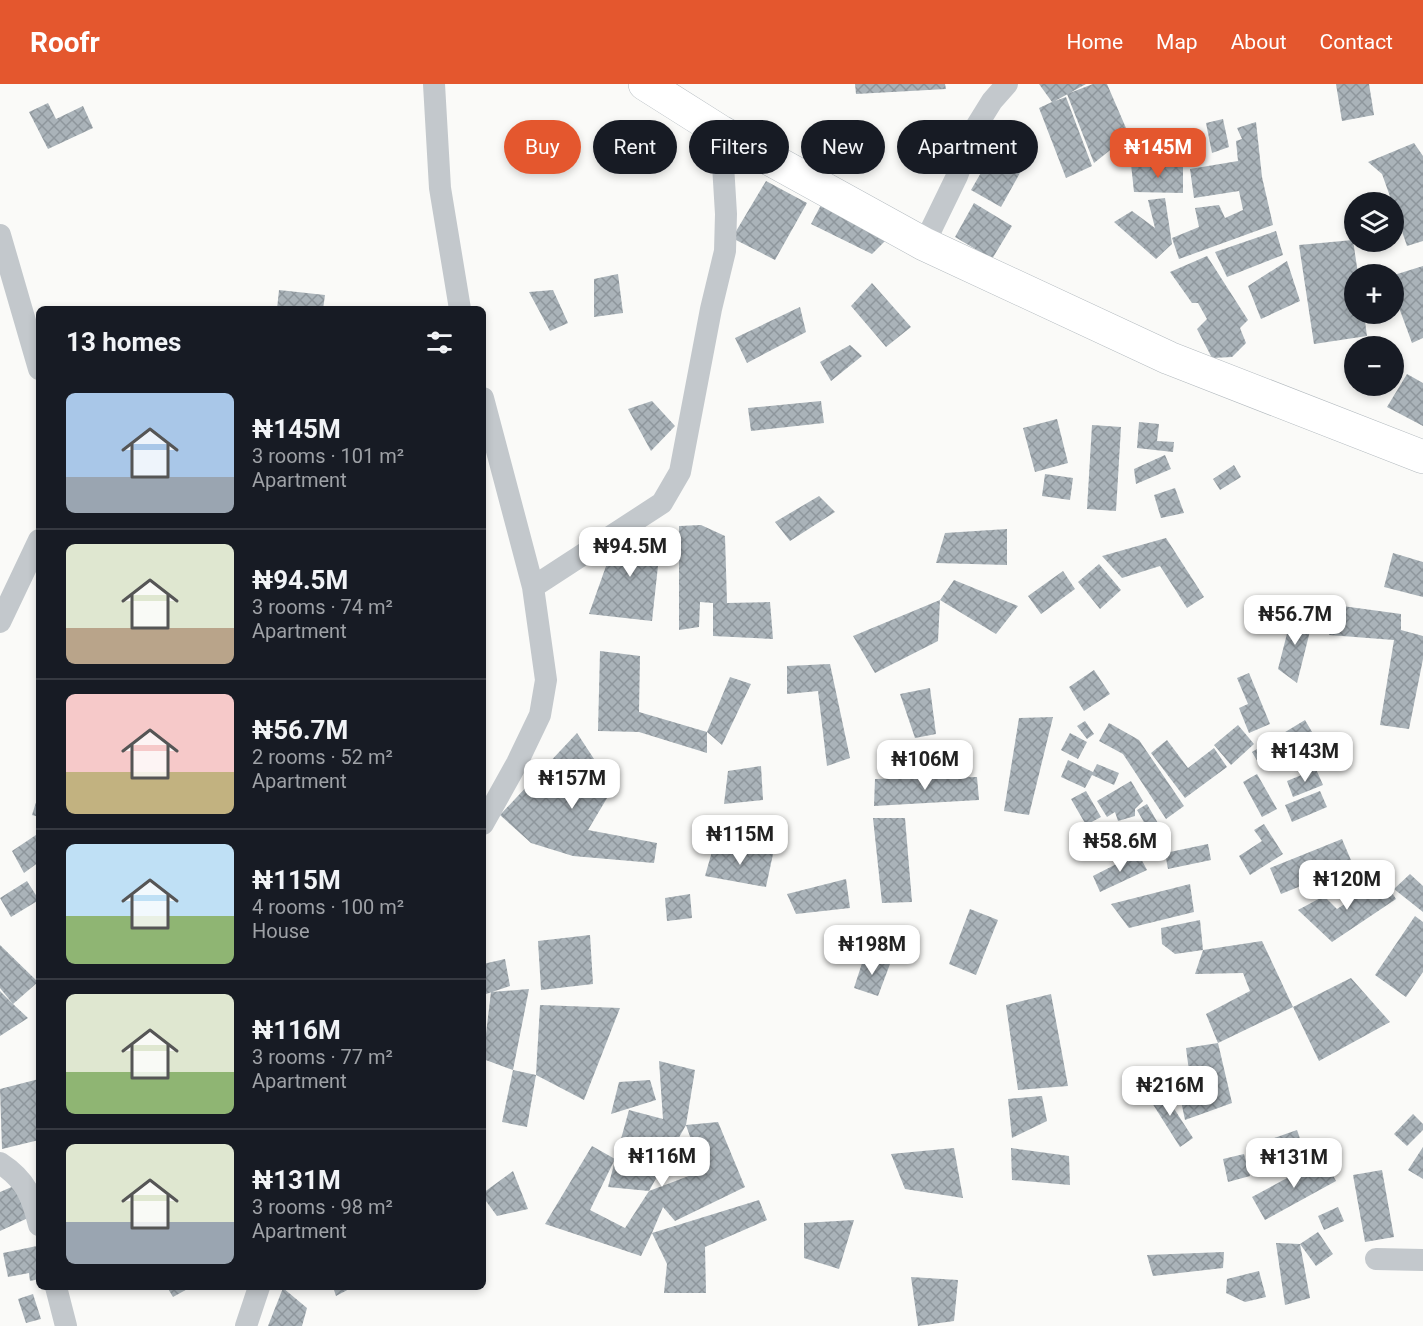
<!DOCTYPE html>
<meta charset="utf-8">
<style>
:root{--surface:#171b24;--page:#20242c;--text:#f1f3f6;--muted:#9ea1a6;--line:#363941;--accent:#e4572e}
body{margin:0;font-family:Roboto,sans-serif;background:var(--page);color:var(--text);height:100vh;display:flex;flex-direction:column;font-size:22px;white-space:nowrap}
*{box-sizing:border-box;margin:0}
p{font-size:20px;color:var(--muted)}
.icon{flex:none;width:33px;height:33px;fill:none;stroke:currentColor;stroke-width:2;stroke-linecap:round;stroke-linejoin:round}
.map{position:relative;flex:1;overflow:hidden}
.side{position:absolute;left:36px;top:222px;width:450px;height:984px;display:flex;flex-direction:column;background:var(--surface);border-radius:9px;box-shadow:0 3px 9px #0003}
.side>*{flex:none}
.banner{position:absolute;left:504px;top:36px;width:570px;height:54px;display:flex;gap:12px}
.fabs{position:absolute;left:1344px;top:108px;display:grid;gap:12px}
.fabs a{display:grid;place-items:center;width:60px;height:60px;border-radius:50%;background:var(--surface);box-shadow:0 3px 9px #0003;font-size:30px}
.price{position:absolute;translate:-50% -51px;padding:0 14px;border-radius:12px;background:#fff;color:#222;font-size:20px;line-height:39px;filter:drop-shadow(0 2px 3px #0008)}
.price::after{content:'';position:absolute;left:50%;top:36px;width:18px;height:14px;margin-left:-9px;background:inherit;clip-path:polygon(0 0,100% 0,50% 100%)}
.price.active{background:var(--accent);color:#fff}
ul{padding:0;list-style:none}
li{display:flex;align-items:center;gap:18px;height:150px;padding:0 30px}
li+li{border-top:2px solid var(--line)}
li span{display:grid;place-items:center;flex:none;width:168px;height:120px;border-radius:9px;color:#555}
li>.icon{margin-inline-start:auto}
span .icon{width:72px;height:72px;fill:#fffc;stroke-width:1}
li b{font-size:26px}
h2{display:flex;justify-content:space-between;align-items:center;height:72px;padding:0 30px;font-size:26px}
.pill{padding:0 21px;border-radius:27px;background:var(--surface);box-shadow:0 3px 9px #0003;font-size:21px;line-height:54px}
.pill.active{background:var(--accent);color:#fff}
header{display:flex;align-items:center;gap:36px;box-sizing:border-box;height:84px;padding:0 30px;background:var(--accent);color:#fff}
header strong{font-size:28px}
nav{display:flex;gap:33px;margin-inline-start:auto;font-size:21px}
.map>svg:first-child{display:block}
</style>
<header>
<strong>Roofr</strong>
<nav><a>Home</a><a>Map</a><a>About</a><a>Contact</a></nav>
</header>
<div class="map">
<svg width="1423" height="1242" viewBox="0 0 1423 1242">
<defs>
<pattern id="building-cross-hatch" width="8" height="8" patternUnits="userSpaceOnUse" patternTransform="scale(1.5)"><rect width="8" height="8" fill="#aab3b9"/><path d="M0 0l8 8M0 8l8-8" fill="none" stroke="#8e969c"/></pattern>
</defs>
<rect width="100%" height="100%" fill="#fafaf8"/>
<path fill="url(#building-cross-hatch)" d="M855,0h90l1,5 -90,5z
M1039,0h47l-31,17 11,-4 26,69 -26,12 -27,-70 13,-6z
M1093,0h14l22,51 -35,28 -27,-69z
M1336,0h33l5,31 -32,6z
M48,19l8,16 27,-13 10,22 -45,21 -19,-37z
M1223,35l6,28 -17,6 -6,-30z
M1256,38l6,55 11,48 -94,34 -7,-21 27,-11 -4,-19 24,-3 6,13 18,-8 -4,-19 -45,7 -4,-29 48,-8 -2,-20 6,-2 -5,-11z
M1023,42l14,18 -13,10 -13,-18z
M1414,59l9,13v85l-16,5 -13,-38v-6h-2l-10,-28 -14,-12z
M997,61l29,17 -25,45 -30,-17z
M1131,80l52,2v27l-49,-1z
M766,97l41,22 -32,57 -43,-22z
M1165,114l7,46 -16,15 -42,-37 18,-11 23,17 -7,-28z
M974,119l38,23 -20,33 -37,-22z
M821,121l65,35 -14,14 -61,-30z
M1276,147l7,24 -56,22 -12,-25z
M1353,156l5,34h-4v40h10l3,22 -53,8 -15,-99z
M1207,172l41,64 -8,8 6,15 -14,14 -20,1 -15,-29 10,-10 -9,-16h-6l-22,-31z
M1287,177l13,40 -39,18 -13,-33z
M1423,182v72l-11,5 -18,-49v-19z
M618,190l5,39 -29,4v-38z
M872,199l39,44 -25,20 -35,-41z
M279,206l46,5 -2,14h-46z
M553,206l15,33 -18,8 -21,-39z
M800,223l6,25 -59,31 -12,-25z
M850,261l12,11 -31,25 -11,-19z
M1407,290l16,9v43l-36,-19z
M652,317l23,25 -24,25 -23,-42z
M821,317l3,22 -73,8 -3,-23z
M1057,335l11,44 -33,9 -12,-44z
M1139,338l20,2 -2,17 17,1 -1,10 -36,-4z
M1092,341l29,2 -5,84 -29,-2z
M1165,371l6,14 -35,15 -2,-15z
M1234,381l7,12 -21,13 -7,-11z
M1045,390l28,4 -3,22 -28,-4z
M1175,404l9,25 -23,5 -7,-23z
M819,412l16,16 -45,29 -15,-19z
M701,441l24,11 2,67 43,-1 3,37 -60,-3v-33l-13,-1 -1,25 -20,3v-104z
M662,445l-10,92 -63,-7 27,-76z
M1007,445v36l-71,-2 9,-30z
M1166,454l38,59 -17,11 -27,-42 -38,12 -20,-22z
M1393,469l30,9v35l-39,-10z
M1099,480l22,26 -21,19 -22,-27z
M1063,487l12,18 -34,25 -13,-18z
M954,496l64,26 -22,28 -56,-34z
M940,516l-2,41 -63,32 -22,-37z
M1335,521l66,9v16l22,6v23l-14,70 -29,-4 14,-85 -65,-5z
M1292,530l21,5 -16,64 -19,-14z
M600,567l40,5 -1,56 68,20v21l-68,-21 -41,-1z
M830,580l20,94 -23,8 -9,-75 -31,3v-28z
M1094,586l16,24 -26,17 -15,-24z
M1249,589l21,51 -21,9 -10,-25 9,-4 -11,-26z
M730,593l21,7 -29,61 -15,-13z
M930,604l6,46 -21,4 -15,-44z
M1053,633l-24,98 -25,-4 15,-93z
M1305,636l10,17 -53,32 -10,-17z
M1085,637l9,13 -7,5 -10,-13z
M1109,639l30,17 45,66 -18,13 -43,-65 -24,-13z
M1238,641l16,19 -23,21 -17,-20z
M577,649l36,55 -25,42 69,13 -3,20 -81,-7 -42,-13 -31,-28z
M1070,649l17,9 -9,17 -17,-9z
M1167,656l21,28 26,-20 13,19 -42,31 -34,-45z
M1068,676l25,12 4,-8 22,9 -5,12 -22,-10 -7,13 -24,-11z
M761,682l2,34 -39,4 4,-33z
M1316,685l7,16 -30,12 -6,-16z
M1257,690l20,35 -15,8 -19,-35z
M977,693l2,23 -105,6 1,-27z
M1131,697l12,20 -8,8v7l-17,5 -3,-9 -8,5 -10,-16z
M1086,707l15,26 -15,8 -15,-26z
M1320,707l7,16 -35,15 -7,-17z
M39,709v24l-7,-2z
M1147,720l12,21 -10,6 -12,-21z
M873,734h32l7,84 -30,1z
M1142,740l4,23 -65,12 -4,-24z
M1264,740l19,30 -33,21 -11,-19 23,-15 -8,-11z
M39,749v29l-15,11 -12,-22z
M1342,755l11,26 -72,29 -11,-26z
M1208,760l3,16 -43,9 -3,-16z
M713,764l60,6 -7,33 -61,-11z
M1138,769l9,17 -47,22 -7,-16z
M1410,790l13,12v26l-29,-23z
M846,795l4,29 -54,6 -9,-20z
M1383,795l13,20 -64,43 -34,-32 26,-14 13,13z
M27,797l12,19 -28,17 -11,-19z
M1190,800l4,28 -65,16 -18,-24z
M690,810l2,24 -25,3 -2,-23z
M970,825l28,11 -22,55 -27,-11z
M1415,832l8,6v50l-17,25 -31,-22z
M1200,836l3,30 -28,4 -13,-10 -1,-16z
M590,851l3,49 -52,6 -3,-49z
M1262,857l31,66 58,-29 39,44 -71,39 -26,-54 -75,36 14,60 -47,17 -4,-19 11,-7 -6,-46 32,-5 -12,-29 44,-23 -7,-18 -48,1 8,-24z
M0,861l38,37 -25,22 15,14 -28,18v-45l13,13 -13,-16z
M864,873l26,7 -12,32 -24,-8z
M505,875l5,27 -27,9v-31z
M529,905l-16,81 -30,-11 8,-67z
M1051,910l17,92 -50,4 -12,-85z
M540,921l80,3 -36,92 -48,-25z
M659,977l36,9 -9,55 32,-3 27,65 -70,34 -12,-14 -11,26 107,-33 8,20 -62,27 1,46h-42l3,-29 -15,-31 -11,23 -96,-32 47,-78 23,13 -25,51 35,18 24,-37 53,-20 -16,-46 -37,66 -41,-4 8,-30 13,-47 34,9z
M513,986l23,5 -9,52 -25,-5z
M39,995v61l-37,9 -2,-60z
M650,996l6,20 -45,14 8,-32z
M1160,1003l33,51 -13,9 -33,-52z
M1042,1012l5,25 -35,17 -4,-39z
M1413,1030l10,10v6l-16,16 -13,-12z
M1297,1046l7,20 -46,17 -7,-21z
M1423,1063v32l-15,-9z
M954,1064l9,50 -58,-9 -14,-35z
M1011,1064l58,8 1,29 -58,-5z
M1244,1070l6,22 -22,6 -5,-23z
M1324,1074l12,23 -71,39 -13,-23z
M1382,1086l12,67 -29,5 -12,-67z
M513,1087l15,38 -31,7 -14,-19v-4z
M14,1102l14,32 -28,13v-39z
M1338,1123l6,14 -20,9 -6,-14z
M854,1136l-15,49 -35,-11v-35z
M1318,1148l15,22 -17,12 -16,-22z
M1276,1159l24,1 10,54 -25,7z
M37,1162l2,33 -9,2 -1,-8 -21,4 -5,-24z
M1224,1168l-1,16 -70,8 -6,-21z
M1259,1187l7,26 -21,5 -19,-9 1,-14z
M911,1193l47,3 -4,41 -36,5z
M167,1203h24l-18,10z
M333,1203h20l-17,9z
M283,1204l24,20 -5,18h-34z
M33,1210l8,25 -15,4 -8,-24z"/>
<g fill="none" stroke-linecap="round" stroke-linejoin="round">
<defs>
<path id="secondary" d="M645,0l76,48 203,112 245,114 254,99"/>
</defs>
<use href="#secondary" stroke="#b3babf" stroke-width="34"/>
<path stroke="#c3c8cc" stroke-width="22" d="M434,0l6,104 20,121
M0,151l39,134
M924,160l33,-68 17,-46 18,-29 15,-17
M483,314l50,189 13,93 -6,35 -23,48 -34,61
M533,503l129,-84 18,-31 31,-163 14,-58 1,-37 -5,-82
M0,538l39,-82
M0,1079c26,17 32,33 39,62
M1376,1175l47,1
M56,1203l10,39
M246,1242l13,-39"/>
<use href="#secondary" stroke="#fff" stroke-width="33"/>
</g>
</svg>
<div class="fabs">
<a><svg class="icon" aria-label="layers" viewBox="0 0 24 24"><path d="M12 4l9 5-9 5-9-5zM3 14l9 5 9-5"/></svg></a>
<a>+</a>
<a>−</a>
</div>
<b class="price active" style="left:1158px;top:95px">₦145M</b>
<b class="price" style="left:630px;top:494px">₦94.5M</b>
<b class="price" style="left:1295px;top:562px">₦56.7M</b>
<b class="price" style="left:1305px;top:699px">₦143M</b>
<b class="price" style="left:925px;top:707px">₦106M</b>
<b class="price" style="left:572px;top:726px">₦157M</b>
<b class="price" style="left:740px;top:782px">₦115M</b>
<b class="price" style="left:1120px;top:789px">₦58.6M</b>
<b class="price" style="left:1347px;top:827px">₦120M</b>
<b class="price" style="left:872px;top:892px">₦198M</b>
<b class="price" style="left:1170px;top:1033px">₦216M</b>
<b class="price" style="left:662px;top:1104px">₦116M</b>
<b class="price" style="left:1294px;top:1105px">₦131M</b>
<div class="banner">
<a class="pill active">Buy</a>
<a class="pill">Rent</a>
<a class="pill">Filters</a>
<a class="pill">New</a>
<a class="pill">Apartment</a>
</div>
<section class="side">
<h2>13 homes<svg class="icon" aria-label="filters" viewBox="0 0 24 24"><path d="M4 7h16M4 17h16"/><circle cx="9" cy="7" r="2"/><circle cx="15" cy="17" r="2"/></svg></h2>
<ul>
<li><span style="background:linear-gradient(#a9c7e8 70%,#9aa5b1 0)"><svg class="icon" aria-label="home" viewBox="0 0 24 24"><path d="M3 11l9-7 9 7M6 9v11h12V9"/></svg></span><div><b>₦145M</b><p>3 rooms · 101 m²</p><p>Apartment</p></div></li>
<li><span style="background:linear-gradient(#dfe7d0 70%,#b9a48a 0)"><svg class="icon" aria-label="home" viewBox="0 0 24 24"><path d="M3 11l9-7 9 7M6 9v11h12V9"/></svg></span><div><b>₦94.5M</b><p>3 rooms · 74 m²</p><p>Apartment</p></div></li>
<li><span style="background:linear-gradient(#f6c9c9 65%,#c2b280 0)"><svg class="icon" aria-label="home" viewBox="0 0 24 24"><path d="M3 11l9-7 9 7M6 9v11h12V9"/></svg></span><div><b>₦56.7M</b><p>2 rooms · 52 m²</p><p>Apartment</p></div></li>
<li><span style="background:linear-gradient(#bfe0f5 60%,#8fb573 0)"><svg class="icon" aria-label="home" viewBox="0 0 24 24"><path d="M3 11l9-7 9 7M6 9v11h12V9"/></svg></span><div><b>₦115M</b><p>4 rooms · 100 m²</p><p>House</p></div></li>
<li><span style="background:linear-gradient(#dfe7d0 65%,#8fb573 0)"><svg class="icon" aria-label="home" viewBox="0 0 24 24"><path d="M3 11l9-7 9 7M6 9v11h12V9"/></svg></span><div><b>₦116M</b><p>3 rooms · 77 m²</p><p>Apartment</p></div></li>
<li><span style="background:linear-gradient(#dfe7d0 65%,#9aa5b1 0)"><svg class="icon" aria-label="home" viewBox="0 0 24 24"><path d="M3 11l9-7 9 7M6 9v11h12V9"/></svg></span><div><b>₦131M</b><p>3 rooms · 98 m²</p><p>Apartment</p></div></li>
</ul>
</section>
</div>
